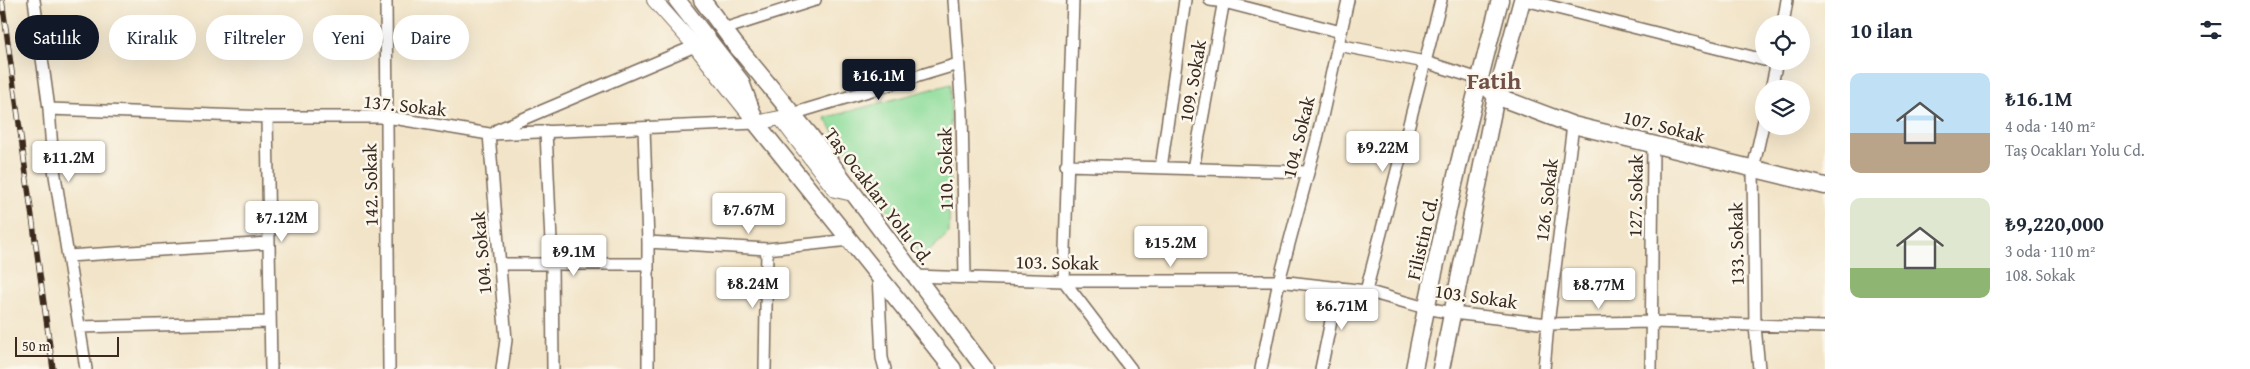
<!DOCTYPE html>
<html lang="tr">
<meta charset="utf-8">
<style>
:root{--surface:#fff;--page:#f6f6f7;--text:#1f2937;--muted:#747a83;--accent:#111827}
body{margin:0;font-family:"Gentium Book Plus",serif;background:var(--page);color:var(--text);height:100vh;display:flex;flex-direction:column;font-size:19px;white-space:nowrap}
*{box-sizing:border-box;margin:0}
p{font-size:16px;color:var(--muted)}
.icon{flex:none;width:28px;height:28px;fill:none;stroke:currentColor;stroke-width:2;stroke-linecap:round;stroke-linejoin:round}
.map{position:relative;flex:1;overflow:hidden}
.sheet{display:flex;flex-direction:column;background:var(--surface);width:425px}
.sheet>*{flex:none}
.banner{position:absolute;left:15px;top:15px;width:475px;height:45px;display:flex;gap:10px}
.tools{position:absolute;left:1755px;top:15px;display:grid;gap:10px}
.tools a{display:grid;place-items:center;width:55px;height:55px;border-radius:50%;background:var(--surface);box-shadow:0 5px 20px #0002;font-size:25px}
.scale{position:absolute;left:15px;bottom:12px;width:104px;box-sizing:border-box;padding-left:5px;border:2px solid #3b2a1e;border-top:0;font-size:14px;line-height:18px;white-space:nowrap;color:#3b2a1e;-webkit-text-stroke:4px #fbf7ec;paint-order:stroke}
.price{position:absolute;translate:-50% -42px;padding:0 11px;border-radius:5px;background:#fff;color:#222;font-size:16px;line-height:32px;filter:drop-shadow(0 1px 2px #0008)}
.price::after{content:'';position:absolute;left:50%;top:30px;width:15px;height:11px;margin-left:-8px;background:inherit;clip-path:polygon(0 0,100% 0,50% 100%)}
.price.current{background:var(--accent);color:#fff}
ul{padding:0;list-style:none}
li{display:flex;align-items:center;gap:15px;height:125px;padding:0 25px}
li span{display:grid;place-items:center;flex:none;width:140px;height:100px;border-radius:10px;color:#555}
li>.icon{margin-inline-start:auto}
span .icon{width:60px;height:60px;fill:#fffc;stroke-width:1}
li b{font-size:21px}
h2{display:flex;justify-content:space-between;align-items:center;height:60px;padding:0 25px;font-size:21px}
.tag{padding:0 18px;border-radius:22px;background:var(--surface);box-shadow:0 5px 20px #0002;font-size:18px;line-height:45px}
.tag.current{background:var(--accent);color:#fff}
main{display:flex;flex:1;min-height:0}
.map>svg:first-child{display:block}
</style>
<main>
<div class="map">
<svg width="1825" height="369" viewBox="0 0 1825 369">
<rect width="100%" height="100%" fill="#fbf7ec"/>
<filter id="ink" filterUnits="userSpaceOnUse"><feTurbulence type="fractalNoise" baseFrequency=".02" numOctaves="2"/><feDisplacementMap in="SourceGraphic" scale="10" xChannelSelector="R" yChannelSelector="G"/><feConvolveMatrix kernelMatrix="1 2 1 2 8 2 1 2 1" color-interpolation-filters="sRGB"/></filter>
<filter id="wash" filterUnits="userSpaceOnUse"><feTurbulence type="fractalNoise" baseFrequency=".0096" numOctaves="4" result="noise"/><feDisplacementMap in="SourceGraphic" scale="20" xChannelSelector="R" yChannelSelector="G"/><feGaussianBlur stdDeviation="1.12" result="paint"/><feColorMatrix in="noise" values="0 0 0 0 0 0 0 0 0 0 0 0 0 0 0 0 0 1.4 0 .05"/><feComposite in="paint" operator="in"/></filter>
<g filter="url(#wash)">
<rect width="100%" height="100%" fill="#f2e4c8"/>
<path fill="#8fdd9b" stroke="#65845c" d="M951,84l-2,149 -27,25 -98,-140z"/>
</g>
<g filter="url(#ink)">
<g fill="none" stroke-linecap="round" stroke-linejoin="round">
<defs>
<path id="minor" d="M34,0l15,109 4,54 33,206
M386,0l3,369
M954,0l8,111 3,166
M1073,0l-9,281 67,88
M1210,0l14,2 117,30
M1525,0l239,60
M1783,24l4,-24
M724,29l91,-29
M1338,45l87,17 54,17
M1771,89l6,-28
M49,109l218,8h120l102,17 267,-11
M792,114l166,-50
M267,117l4,252
M644,128l4,114v127
M497,130l198,-84
M546,131l6,133 1,105
M489,134l17,206 -4,29
M1066,165l242,7
M1161,168l24,-168
M1193,169l31,-169
M648,242l119,7 82,-9
M68,256l201,-13
M500,264h148
M878,275l4,83 3,11
M914,276l150,5h215l87,10 60,17 27,5 95,11 103,-2 174,5
M1366,291l75,-291
M79,327l191,-5
M765,369l2,-120
M1261,369l18,-88 38,-142 31,-139
M1321,369l17,-82
M1544,369l4,-45 25,-199
M1651,369l2,-225
M1759,369l-4,-43 -2,-157 11,-49"/>
<path id="tertiary" d="M654,0l41,46 61,77 24,-5 55,72 18,4"/>
<path id="secondary" d="M677,0l64,82 15,41 197,246
M702,0l32,43 75,91 176,235
M1488,88l8,8 77,29 252,61
M1414,369c24,-124 54,-247 86,-369
M1441,369l55,-273 26,-96"/>
</defs>
<use href="#minor" stroke="#7b6b5a" stroke-width="14"/>
<use href="#tertiary" stroke="#7b6b5a" stroke-width="16"/>
<use href="#secondary" stroke="#7b6b5a" stroke-width="19"/>
<use href="#minor" stroke="#fff" stroke-width="11"/>
<use href="#tertiary" stroke="#fff" stroke-width="14"/>
<use href="#secondary" stroke="#fff" stroke-width="16"/>
<defs>
<path id="rail" d="M2,0l51,369"/>
</defs>
<use href="#rail" stroke="#3b2a1e" stroke-width="5.5"/>
<use href="#rail" stroke="#fbf7ec" stroke-width="4" stroke-dasharray="11" stroke-linecap="butt"/>
</g>
</g>
<g text-anchor="middle" dominant-baseline="central" stroke-width="5" stroke-linejoin="round" paint-order="stroke">
<g font-size="19" fill="#3b2a1e" stroke="#fbf7ec">
<text transform="translate(1192 81) rotate(-80)">109. Sokak</text>
<text transform="translate(405 105) rotate(6)">137. Sokak</text>
<text transform="translate(1664 126) rotate(14)">107. Sokak</text>
<text transform="translate(1298 137) rotate(-76)">104. Sokak</text>
<text transform="translate(945 169) rotate(-91)">110. Sokak</text>
<text transform="translate(370 185) rotate(-91)">142. Sokak</text>
<text transform="translate(879 196) rotate(53)">Taş Ocakları Yolu Cd.</text>
<text transform="translate(1635 196) rotate(-89)">127. Sokak</text>
<text transform="translate(1546 200) rotate(-83)">126. Sokak</text>
<text transform="translate(1422 238) rotate(-77)">Filistin Cd.</text>
<text transform="translate(1736 244) rotate(-91)">133. Sokak</text>
<text transform="translate(481 253) rotate(-95)">104. Sokak</text>
<text transform="translate(1057 262) rotate(1)">103. Sokak</text>
<text transform="translate(1476 296) rotate(8)">103. Sokak</text>
</g>
<g font-size="24" font-weight="bold" fill="#705047" stroke="#fbf7ec">
<text x="1494" y="80">Fatih</text>
</g>
</g>
</svg>
<div class="tools">
<a><svg class="icon" aria-label="locate" viewBox="0 0 24 24"><circle cx="12" cy="12" r="6"/><path d="M12 2v4M12 18v4M2 12h4M18 12h4"/></svg></a>
<a><svg class="icon" aria-label="layers" viewBox="0 0 24 24"><path d="M12 4l9 5-9 5-9-5zM3 14l9 5 9-5"/></svg></a>
</div>
<div class="scale">50 m</div>
<b class="price current" style="left:879px;top:101px">₺16.1M</b>
<b class="price" style="left:1383px;top:173px">₺9.22M</b>
<b class="price" style="left:69px;top:183px">₺11.2M</b>
<b class="price" style="left:749px;top:235px">₺7.67M</b>
<b class="price" style="left:282px;top:243px">₺7.12M</b>
<b class="price" style="left:1171px;top:268px">₺15.2M</b>
<b class="price" style="left:574px;top:277px">₺9.1M</b>
<b class="price" style="left:753px;top:309px">₺8.24M</b>
<b class="price" style="left:1599px;top:310px">₺8.77M</b>
<b class="price" style="left:1342px;top:331px">₺6.71M</b>
<div class="banner">
<a class="tag current">Satılık</a>
<a class="tag">Kiralık</a>
<a class="tag">Filtreler</a>
<a class="tag">Yeni</a>
<a class="tag">Daire</a>
</div>
</div>
<section class="sheet">
<h2>10 ilan<svg class="icon" aria-label="filters" viewBox="0 0 24 24"><path d="M4 7h16M4 17h16"/><circle cx="9" cy="7" r="2"/><circle cx="15" cy="17" r="2"/></svg></h2>
<ul>
<li><span style="background:linear-gradient(#bfe0f5 60%,#b9a48a 0)"><svg class="icon" aria-label="home" viewBox="0 0 24 24"><path d="M3 11l9-7 9 7M6 9v11h12V9"/></svg></span><div><b>₺16.1M</b><p>4 oda · 140 m²</p><p>Taş Ocakları Yolu Cd.</p></div></li>
<li><span style="background:linear-gradient(#dfe7d0 70%,#8fb573 0)"><svg class="icon" aria-label="home" viewBox="0 0 24 24"><path d="M3 11l9-7 9 7M6 9v11h12V9"/></svg></span><div><b>₺9,220,000</b><p>3 oda · 110 m²</p><p>108. Sokak</p></div></li>
</ul>
</section>
</main>
